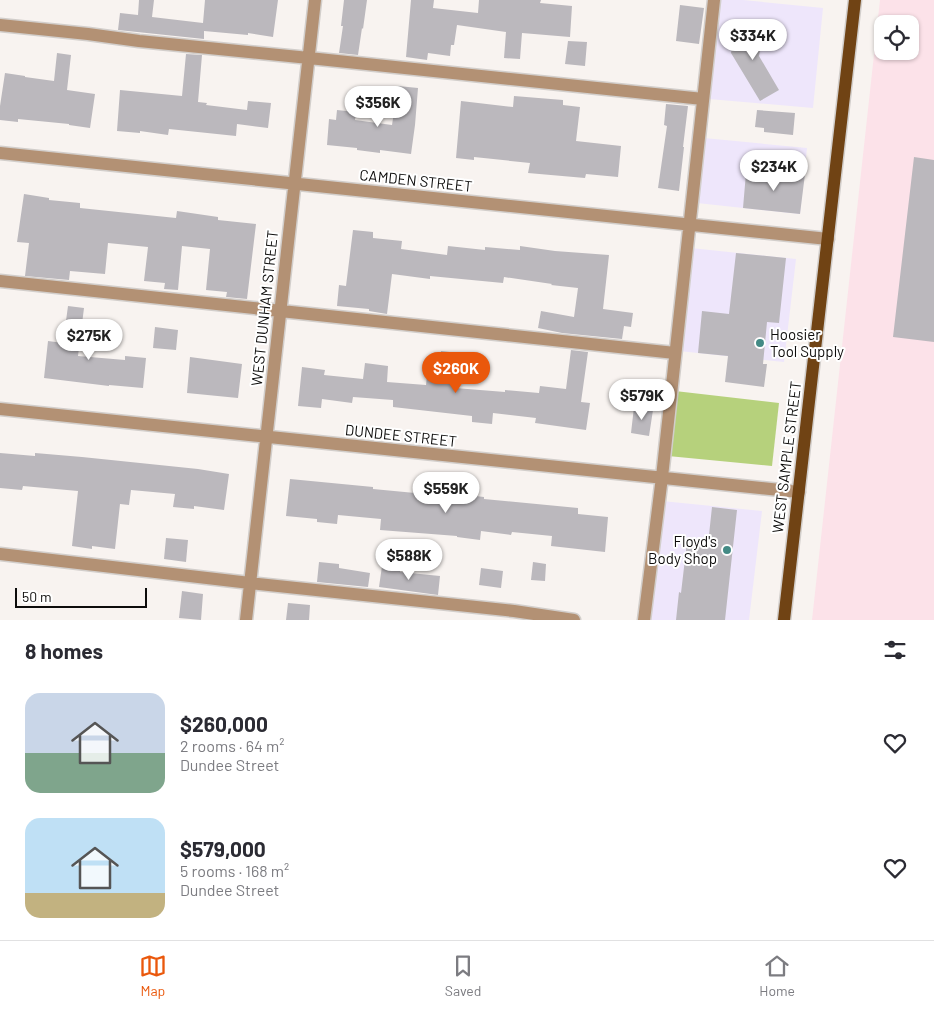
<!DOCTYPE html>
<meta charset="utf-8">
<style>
:root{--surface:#fff;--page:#f7f7f7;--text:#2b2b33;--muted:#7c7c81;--line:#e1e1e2;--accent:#ea580c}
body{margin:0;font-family:Barlow,sans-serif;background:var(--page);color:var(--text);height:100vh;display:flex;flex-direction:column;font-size:19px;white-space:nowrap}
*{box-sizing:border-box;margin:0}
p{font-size:16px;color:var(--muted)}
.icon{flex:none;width:28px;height:28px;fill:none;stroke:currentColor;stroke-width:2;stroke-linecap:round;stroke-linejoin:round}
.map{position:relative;height:620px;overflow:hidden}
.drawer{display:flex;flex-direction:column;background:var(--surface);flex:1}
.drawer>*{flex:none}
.tools{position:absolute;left:874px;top:15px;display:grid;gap:10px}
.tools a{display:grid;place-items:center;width:45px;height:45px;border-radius:10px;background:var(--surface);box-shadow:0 1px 4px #0004;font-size:25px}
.scale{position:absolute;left:15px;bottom:12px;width:132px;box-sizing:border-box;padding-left:5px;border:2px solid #0d0c0b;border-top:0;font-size:14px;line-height:18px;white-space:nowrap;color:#0d0c0b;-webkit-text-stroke:4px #fff;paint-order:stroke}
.price{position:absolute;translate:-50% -42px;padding:0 11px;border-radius:18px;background:#fff;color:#222;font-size:16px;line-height:32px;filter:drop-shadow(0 1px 2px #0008)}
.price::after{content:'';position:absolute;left:50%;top:30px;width:15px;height:11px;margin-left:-8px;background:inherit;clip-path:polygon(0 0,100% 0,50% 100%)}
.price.current{background:var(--accent);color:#fff}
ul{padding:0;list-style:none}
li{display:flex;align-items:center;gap:15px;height:125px;padding:0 25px}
li span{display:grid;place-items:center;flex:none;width:140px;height:100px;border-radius:15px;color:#555}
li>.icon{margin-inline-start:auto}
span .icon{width:60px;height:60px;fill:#fffc;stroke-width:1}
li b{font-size:21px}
h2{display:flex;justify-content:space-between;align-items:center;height:60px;padding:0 25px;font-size:21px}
.dock{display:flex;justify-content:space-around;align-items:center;height:70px;border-top:1px solid var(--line);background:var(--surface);font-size:14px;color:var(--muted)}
.dock a{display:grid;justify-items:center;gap:2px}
.dock .current{color:var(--accent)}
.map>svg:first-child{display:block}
</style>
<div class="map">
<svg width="934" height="620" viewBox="0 0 934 620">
<rect width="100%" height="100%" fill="#f8f3f0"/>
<path fill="#eee6fb" d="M719,0h24l80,8 -10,100 -104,-9z
M704,138l103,10 -7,66 -103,-11z
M691,248l105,11 -12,103 -105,-11z
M662,501l100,10 -13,109h-100z"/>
<path fill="#fce2e9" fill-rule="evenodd" d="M880,0h54v620h-122zM882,24h28v27h-28z"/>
<path fill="#b6d17c" d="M675,391l104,12 -7,63 -104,-10z"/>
<path fill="#bbb8bd" d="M139,0h15l-2,17 51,6 2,-23h73l-5,37 -25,-4v2l-44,-4v8l-86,-9 2,-17 18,2z
M344,0h23l-4,29 -1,-1 -4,27 -19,-2 4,-27h-2z
M411,0h23l-1,8 45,5 1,-13h62l-1,3 32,3 -2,31 -48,-4 -2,26 -16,-1 2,-26 -49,-7 -3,20h-3l-1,11 -22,-3 -1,7 -21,-3z
M680,5l24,3 -5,36 -23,-3z
M735,27l28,4 -4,25 20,34 -19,11 -29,-48z
M568,41l19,1 -2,24 -20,-2z
M57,53l14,2 -4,35 28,4 -5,34 -21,-3v-1l-51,-5v3l-18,-2v-14l5,-33 20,3v1l29,4z
M186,54l16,1 -4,47 9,1 -1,2 41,5 1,-9 23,2 -3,25 -31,-4 -1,12 -67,-7 -1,6 -28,-4v2l-23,-2 3,-41 62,6z
M398,86l20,2 -3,37 -4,29 -31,-4v3l-23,-3v-2l-30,-3 2,-26 7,1 1,-10 19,2 -1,8 37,5z
M514,96l49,4v5l17,2 -4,34 45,5 -3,31 -32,-3 -1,4 -57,-5 2,-10 -56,-6v3l-18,-2 5,-57 52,6z
M666,104l22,2 -5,41h1l-5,44 -21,-3 9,-62 -3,-1z
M757,110l38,3 -2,22 -29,-3v-4l-9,-1z
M914,157l20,3v182l-41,-5z
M779,171l26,3 -5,40 -57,-6 3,-35 32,3z
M24,194l25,4v2l31,3v5l96,10 1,-7 41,6v3l38,4 -9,75 -21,-2 1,-5 -21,-2 4,-41 -28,-3 -4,44 -14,-1 1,-6 -21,-2 4,-34 -40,-4 -3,31 -35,-3 -1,9 -44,-4 4,-33 -12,-1z
M353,230l20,2v6l29,3 -1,8 46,6 1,-9 37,4v-3l35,3v-4l35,5 54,4 -6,54 30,4 -2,14 -7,-1 -2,13 -60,-6 -24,-5 3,-17 33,6 4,-29 -27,-3 1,-1 -48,-7 -1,6 -73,-7v3l-38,-5 -5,40 -18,-3v-2l-32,-3 2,-21 7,1z
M736,253l50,5 -7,65 -12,-1 -4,42h4l-3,23 -39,-5 3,-26 -30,-3 4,-42 27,3z
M68,306l16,2 -6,48 47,4v-4l21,2 -3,30 -34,-3v1l-65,-8 4,-37 15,2z
M155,327l23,3 -2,20 -23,-2z
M571,350l17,2 -7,50 9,1 -4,27 -51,-7 1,-5 -43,-5 -1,11 -20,-2v-6l-79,-9v-7l-40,-3 -1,6 -30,-4 -1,9 -23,-2 4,-39 23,3 -1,5 39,4 2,-16 23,3 -1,16 39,3 1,-9 11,2 3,-27 17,2 -3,35 50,4v-2l34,3 1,-7 26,3z
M190,357l52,7 -4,34 -51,-5z
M634,407l19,3 -4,26 -18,-3z
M0,453l35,3v-3l47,4 116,12 31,5 -5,36 -30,-4v3l-21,-2 2,-13 -44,-4 -2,15 -9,-1 -5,45 -23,-3v3l-20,-3 6,-55 -55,-5 -1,4 -22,-2z
M290,479l83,8v2l42,4v-2l52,4 17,2v2l94,9v6l30,3 -3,35 -54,-6 1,-10 -40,-4 -1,3 -30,-4 -1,9 -23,-3v-1l-77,-6 1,-11 -43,-4 -1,9 -20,-2v-3l-31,-3z
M712,507l25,3 -12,110h-49l3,-28 2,1 6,-51 21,2z
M166,538l22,2 -2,22 -22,-3z
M319,562l20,2v4l31,5 -2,14 -51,-5z
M533,562l13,2 -1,17 -14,-1z
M382,566l19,2 -1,4 40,4 -2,19 -59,-8z
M481,568l22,3 -2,17 -22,-3z
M182,591l21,3 -2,26 -22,-2z
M288,603l22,2 -1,15h-23z"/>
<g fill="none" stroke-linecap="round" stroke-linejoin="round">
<defs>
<path id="minor" d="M0,25l88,9 51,7 170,17 394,41
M0,153l828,86
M0,281l675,72
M0,409l799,83
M0,554l250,29 264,28 60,9
M246,620l69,-620
M644,620l18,-143 52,-477"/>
<path id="major" d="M784,620l71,-620"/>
</defs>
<use href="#minor" stroke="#d2cecb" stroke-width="15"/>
<use href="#major" stroke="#d2cecb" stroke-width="15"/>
<use href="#minor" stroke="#b39174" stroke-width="12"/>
<use href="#major" stroke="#704314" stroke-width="12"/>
</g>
<g fill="#438a85" stroke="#fff" stroke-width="2">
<circle cx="760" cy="343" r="5"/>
<circle cx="727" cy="550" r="5"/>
</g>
<g text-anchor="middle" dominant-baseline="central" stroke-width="4" stroke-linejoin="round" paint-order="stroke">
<g font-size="15" fill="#0d0c0b" stroke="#fff">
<text transform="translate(416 180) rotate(6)">CAMDEN STREET</text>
<text transform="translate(264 308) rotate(-84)">WEST DUNHAM STREET</text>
<text transform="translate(401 435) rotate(6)">DUNDEE STREET</text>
<text transform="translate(786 457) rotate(-83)">WEST SAMPLE STREET</text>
</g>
<g font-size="15" fill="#0d0c0b" stroke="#fff" text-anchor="start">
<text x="770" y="334">Hoosier<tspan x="770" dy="17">Tool Supply</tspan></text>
<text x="717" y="541" text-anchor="end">Floyd's<tspan x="717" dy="17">Body Shop</tspan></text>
</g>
</g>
</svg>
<div class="tools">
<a><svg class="icon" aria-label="locate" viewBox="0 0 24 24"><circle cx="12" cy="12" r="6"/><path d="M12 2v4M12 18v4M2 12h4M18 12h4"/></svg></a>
</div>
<div class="scale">50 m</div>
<b class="price" style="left:753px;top:61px">$334K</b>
<b class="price" style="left:378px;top:128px">$356K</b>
<b class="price" style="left:774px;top:192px">$234K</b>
<b class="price" style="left:89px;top:361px">$275K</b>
<b class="price current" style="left:456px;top:394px">$260K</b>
<b class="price" style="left:642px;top:421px">$579K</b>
<b class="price" style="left:446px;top:514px">$559K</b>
<b class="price" style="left:409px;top:581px">$588K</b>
</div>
<section class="drawer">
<h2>8 homes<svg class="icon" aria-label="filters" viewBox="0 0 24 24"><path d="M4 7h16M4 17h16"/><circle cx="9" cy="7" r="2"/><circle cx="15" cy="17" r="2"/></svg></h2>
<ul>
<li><span style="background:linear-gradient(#c9d6e8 60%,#7fa58c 0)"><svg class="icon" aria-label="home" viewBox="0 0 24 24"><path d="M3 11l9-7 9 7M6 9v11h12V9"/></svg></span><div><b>$260,000</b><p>2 rooms · 64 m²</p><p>Dundee Street</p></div><svg class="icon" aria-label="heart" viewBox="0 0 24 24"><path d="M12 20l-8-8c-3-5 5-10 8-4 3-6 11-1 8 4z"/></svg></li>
<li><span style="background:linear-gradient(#bfe0f5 75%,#c2b280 0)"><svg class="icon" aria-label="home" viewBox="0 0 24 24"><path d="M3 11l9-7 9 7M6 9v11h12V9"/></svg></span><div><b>$579,000</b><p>5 rooms · 168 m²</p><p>Dundee Street</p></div><svg class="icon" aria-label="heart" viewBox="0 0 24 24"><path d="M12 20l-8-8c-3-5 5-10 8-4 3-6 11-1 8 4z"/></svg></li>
</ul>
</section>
<nav class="dock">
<a class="current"><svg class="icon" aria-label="map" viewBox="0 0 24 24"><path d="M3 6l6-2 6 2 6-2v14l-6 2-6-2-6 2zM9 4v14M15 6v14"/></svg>Map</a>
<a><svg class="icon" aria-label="saved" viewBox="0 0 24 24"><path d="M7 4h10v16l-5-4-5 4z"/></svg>Saved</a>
<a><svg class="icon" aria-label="home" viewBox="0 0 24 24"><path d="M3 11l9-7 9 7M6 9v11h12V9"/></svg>Home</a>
</nav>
